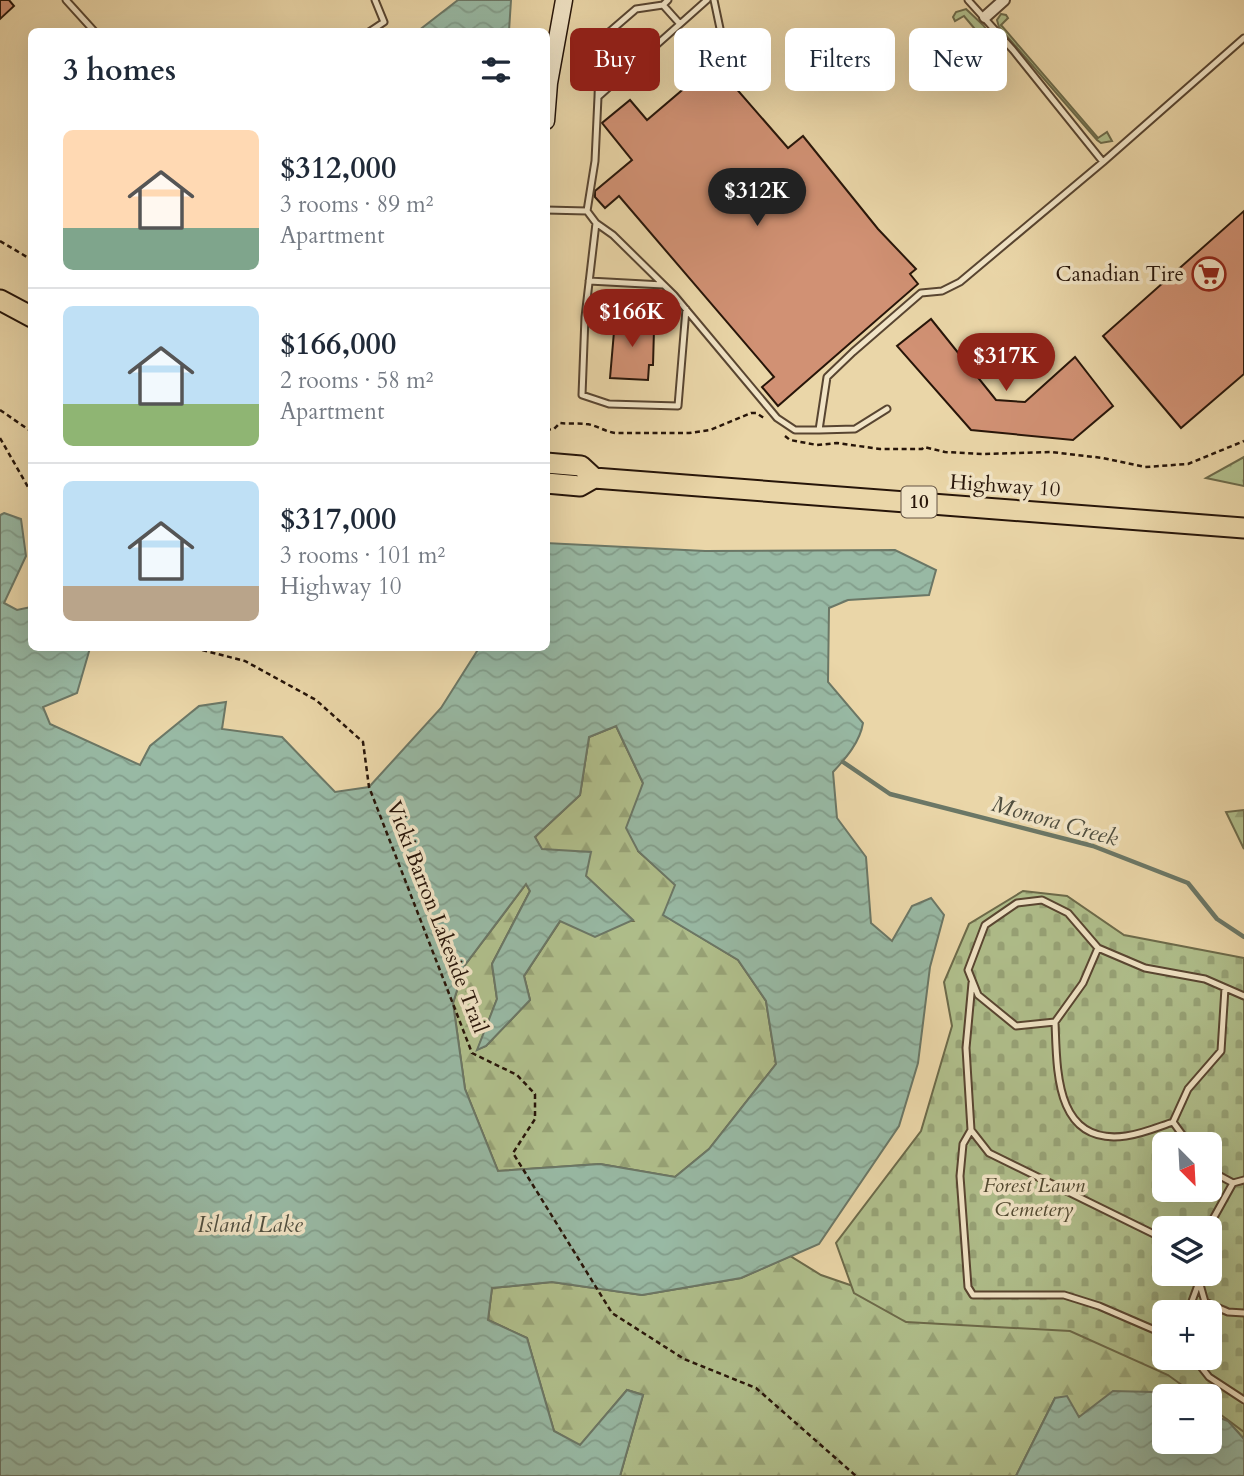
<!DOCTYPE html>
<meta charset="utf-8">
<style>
:root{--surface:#fff;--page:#f6f6f7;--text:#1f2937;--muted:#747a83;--line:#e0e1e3;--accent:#8f2418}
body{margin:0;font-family:Cardo,serif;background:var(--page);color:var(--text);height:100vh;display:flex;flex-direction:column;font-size:26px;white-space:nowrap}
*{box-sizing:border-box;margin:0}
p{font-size:23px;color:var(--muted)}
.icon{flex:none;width:38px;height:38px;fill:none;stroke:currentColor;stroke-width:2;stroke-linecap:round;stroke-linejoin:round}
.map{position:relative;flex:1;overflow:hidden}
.details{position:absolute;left:28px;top:28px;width:522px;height:623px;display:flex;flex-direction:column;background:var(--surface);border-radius:10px;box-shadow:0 7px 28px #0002}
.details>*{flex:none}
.top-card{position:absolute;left:570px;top:28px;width:567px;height:63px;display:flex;gap:14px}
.needle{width:46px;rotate:156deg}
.buttons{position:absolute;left:1152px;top:1132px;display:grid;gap:14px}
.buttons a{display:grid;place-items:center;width:70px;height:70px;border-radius:10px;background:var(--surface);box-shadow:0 7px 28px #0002;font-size:35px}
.price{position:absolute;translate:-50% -60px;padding:0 16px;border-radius:24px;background:var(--accent);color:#fff;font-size:23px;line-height:46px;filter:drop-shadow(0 2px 4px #0008)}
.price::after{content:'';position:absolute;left:50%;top:42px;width:21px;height:16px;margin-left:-10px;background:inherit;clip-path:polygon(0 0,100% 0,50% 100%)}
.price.current{background:#222;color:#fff}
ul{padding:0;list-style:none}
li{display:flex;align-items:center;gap:21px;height:175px;padding:0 35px}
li+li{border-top:2px solid var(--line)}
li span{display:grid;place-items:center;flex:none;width:196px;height:140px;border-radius:10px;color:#555}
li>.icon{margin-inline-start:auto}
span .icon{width:84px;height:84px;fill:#fffc;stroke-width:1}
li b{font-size:30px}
h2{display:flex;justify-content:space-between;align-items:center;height:84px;padding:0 35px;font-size:30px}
.chip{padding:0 24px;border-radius:10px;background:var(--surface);box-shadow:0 7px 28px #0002;font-size:24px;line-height:63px}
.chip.current{background:var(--accent);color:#fff}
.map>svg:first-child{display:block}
</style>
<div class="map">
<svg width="1244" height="1476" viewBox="0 0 1244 1476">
<defs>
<pattern id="grass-tufts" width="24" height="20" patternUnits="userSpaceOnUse" patternTransform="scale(1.75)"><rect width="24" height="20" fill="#b0bf8c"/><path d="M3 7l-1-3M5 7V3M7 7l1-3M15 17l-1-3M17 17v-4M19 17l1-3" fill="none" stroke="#97a377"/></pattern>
<pattern id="forest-firs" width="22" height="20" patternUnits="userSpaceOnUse" patternTransform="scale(1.75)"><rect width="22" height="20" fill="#b0bf8c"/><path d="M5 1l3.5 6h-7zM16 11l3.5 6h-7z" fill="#97a377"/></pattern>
<pattern id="cemetery-stones" width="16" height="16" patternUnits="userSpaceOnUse" patternTransform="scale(1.75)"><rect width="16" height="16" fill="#b0bf8c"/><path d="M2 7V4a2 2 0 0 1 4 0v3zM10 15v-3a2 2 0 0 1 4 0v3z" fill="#97a377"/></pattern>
<pattern id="water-waves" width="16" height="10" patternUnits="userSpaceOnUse" patternTransform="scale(1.75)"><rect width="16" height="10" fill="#98b9a4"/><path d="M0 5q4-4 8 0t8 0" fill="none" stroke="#839e8c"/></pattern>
</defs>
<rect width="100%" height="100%" fill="#ead6a8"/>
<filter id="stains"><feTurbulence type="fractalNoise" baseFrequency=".00286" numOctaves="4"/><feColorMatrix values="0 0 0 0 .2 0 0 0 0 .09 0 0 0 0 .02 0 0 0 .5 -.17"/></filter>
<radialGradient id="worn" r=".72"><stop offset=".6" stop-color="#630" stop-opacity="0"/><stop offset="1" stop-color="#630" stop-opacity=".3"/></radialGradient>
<path fill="url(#grass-tufts)" stroke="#6c6a4a" stroke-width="2" d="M966,9l17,16 15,20 -1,7 -11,5 -3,-3 7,-7 -26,-31 -9,5 -2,-4 3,-5z
M1001,14l5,1 2,3 -7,7 97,113 9,-6 5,9 -11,2 -4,-3 -98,-113 -2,-7z
M1244,457v29l-38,-8z"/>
<path fill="url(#forest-firs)" stroke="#6c6a4a" stroke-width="2" d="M616,726l27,57 -5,68 38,34 -12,30 74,45 28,41 10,63 -67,85 -34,28 -75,-13 -102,7 -33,-82 -12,-86 12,-38 61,-81 4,7 -38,73 5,35 -19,50 8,-3 44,-46 -6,-24 37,-56 72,1 -47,-45 -45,-27 -6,-12 45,-42 9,-58z
M1244,810v39l-18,-37z
M1164,1228v130h45l35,21v60l-16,-18 -19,-7v-18h-44l-13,-4 -74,25 -23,-19 -39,78h-396l23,-81 -16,-5 -47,56 -26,-15 -27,-93 -39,-18 4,-32 60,-6 90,13 99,-17 49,-22 31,19 125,43z"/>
<path fill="url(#cemetery-stones)" stroke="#6c6a4a" stroke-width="2" fill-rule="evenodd" d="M1023,891l44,5 57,39 120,23v474l-35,-26v-10h-12l-29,-21 -98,-44 -164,-9 -52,-29 -18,-50 85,-112 31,-105 -8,-44 25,-58zM1164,1144h45v46h-45zM1164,1228h45v46h-45zM1164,1312h45v46h-45z"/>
<path fill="url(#water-waves)" stroke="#6b7766" stroke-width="2" fill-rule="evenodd" d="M458,0h53l-2,31h-91z
M4,513l17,6 5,37 -22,47 13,7 14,-3 1,41h58l-13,45 -34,14 7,17 90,41 10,-19 49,-40 27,-4 -4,27 60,8 53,55 34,-5 72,-79 38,-60h67v-105l159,8 190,-1 41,20 -7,25 -81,5 -19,8 -1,74 35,41c-3,19 -17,35 -30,49l4,46 29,39 5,66 21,18 20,-35 19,-8 13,17 -14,52 -12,96 -19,63 -80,118 -78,34 -99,17 -90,-13 -60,6 -4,32 39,18 27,93 26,14 47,-55 16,5 -23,81h-620v-961zM616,726l27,57 -17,45 12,23 37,34 -12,30 75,45 28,41 10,63 -67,85 -34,28 -75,-13 -102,7 -33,-82 -12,-86 12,-38 61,-81 4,7 -38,73 5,35 -20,51 9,-4 44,-46 -6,-24 36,-55 35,16 38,-17 -47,-44 5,-24 -49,-3 -7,-12 45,-42 9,-58z
M1113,1391l39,1 13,4 -1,46h45v-28l19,7 16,18v37h-228l39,-78 12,-2 12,21z"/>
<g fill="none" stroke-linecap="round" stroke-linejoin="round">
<path stroke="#6b7766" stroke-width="4.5" d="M843,762l47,32 203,52 95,37 29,36 27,18"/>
</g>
<path fill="#d19174" stroke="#271509" stroke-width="2" d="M0,0h9l5,6 -14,13z
M714,63l74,85 15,-12 75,93 38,40 -6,5 8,10 -140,122 -16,-19 12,-10 -155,-181 -14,12 -10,-11v-6l37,-31 -30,-37 28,-23 17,20z
M1244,211v163l-63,54 -78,-92z
M629,309l10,1 -1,19h16l-1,36h-4l-1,15 -38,-2 5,-58 12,1z
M931,319l65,81 29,2 50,-45 38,49 -40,34 -102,-10 -74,-84z"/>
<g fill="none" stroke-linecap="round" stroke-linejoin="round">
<defs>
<path id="lane" d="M66,0l29,32
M668,0l-5,5 -27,4 -36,31 -2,57 109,-97
M714,0l8,38 8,19
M968,0l45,50 90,112
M663,5l17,19
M369,32l15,-10 -9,-22
M546,210l41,1 9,12 17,12 61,60 103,123 18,12h24l8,-53 26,-25 68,-59 21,-2 18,-9 143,-120 141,-124
M587,211l8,-50 3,-64
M596,223l-11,94 -3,78 27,9 69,2 8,-97
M589,281l74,4
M819,430l36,-1 32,-20
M1098,948l-15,35 -28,39 -39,4 -38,-31 -10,-25 17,-45 32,-22 25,-3 26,13 30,35 47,20 60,11 39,17
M972,983l-6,65 5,82 18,23 175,86
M1055,1022c2,49 0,124 71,114 16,-2 32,-9 47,-14l15,-33 33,-38 4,-63
M1173,1122l16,22
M971,1130l-8,14 -3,32 8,111 5,8h91l35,11 65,28
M1233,1183l11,-3
M1208,1228l25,-45 -24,-13
M1197,1274l8,28 23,10 16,1
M1188,1312l14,-38
M1194,1358l15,19 35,23"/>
<path id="street" d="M985,17l19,-17"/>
<path id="secondary" d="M546,121l3,-38 15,-83"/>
<path id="highway" d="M0,300l32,17
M546,463l35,3 13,12
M546,483l34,3 14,-8 650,50"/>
</defs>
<use href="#lane" stroke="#584531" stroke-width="9"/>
<use href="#street" stroke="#584531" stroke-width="14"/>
<use href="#secondary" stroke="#271509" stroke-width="19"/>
<use href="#highway" stroke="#271509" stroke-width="23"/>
<path stroke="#271509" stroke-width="2.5" stroke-dasharray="5 3.5" stroke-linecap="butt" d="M0,241l32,19
M0,410l32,22
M546,430l8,-1 6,-6c8,1 18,0 26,1 11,1 19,8 30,9h73l21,-3 41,-17h5l8,5
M785,436l5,4 27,5 20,-2 43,6h42l2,-2 21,5 37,2 69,-2 52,6 42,9 43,-3 56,-23
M0,438l32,56
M194,648l51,13 71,39 47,42 6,45 103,266 45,22 18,19v25l-22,34 99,160 72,46 72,29 100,88"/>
<use href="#lane" stroke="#f1e4c6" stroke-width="5"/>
<use href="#street" stroke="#f1e4c6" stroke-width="10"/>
<use href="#secondary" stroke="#f1e4c6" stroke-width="16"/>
<use href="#highway" stroke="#ead6a8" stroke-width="19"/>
</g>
<defs>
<symbol id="supermarket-ring" viewBox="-11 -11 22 22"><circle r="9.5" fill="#f1e4c6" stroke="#8f2418" stroke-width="1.5"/><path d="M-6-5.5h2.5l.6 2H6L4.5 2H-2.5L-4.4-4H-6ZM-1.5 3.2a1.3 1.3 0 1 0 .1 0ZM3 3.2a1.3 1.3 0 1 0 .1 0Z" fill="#8f2418"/></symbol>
</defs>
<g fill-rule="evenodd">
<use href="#supermarket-ring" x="1190" y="255" width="38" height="38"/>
</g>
<g text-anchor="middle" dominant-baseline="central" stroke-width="7" stroke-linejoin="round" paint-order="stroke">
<rect fill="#f1e4c6" stroke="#645342" stroke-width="2" x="901.5" y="486.5" width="35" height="31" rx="5"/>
<g font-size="19" font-weight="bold" fill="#271509">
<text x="919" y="502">10</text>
</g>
<g font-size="21" fill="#271509" stroke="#f1e4c6" text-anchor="end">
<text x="1184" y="274">Canadian Tire</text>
</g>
<g font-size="21" fill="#271509" stroke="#f1e4c6">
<text transform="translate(1005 486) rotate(4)">Highway 10</text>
<text transform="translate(437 917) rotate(69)">Vicki Barron Lakeside Trail</text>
</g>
<g font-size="21" font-style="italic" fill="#504830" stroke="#f1e4c6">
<text x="1034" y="1185">Forest Lawn<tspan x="1034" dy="24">Cemetery</tspan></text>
</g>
<g font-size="23" font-style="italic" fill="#4f4e3f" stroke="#f1e4c6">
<text transform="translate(1055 821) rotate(16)">Monora Creek</text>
<text x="250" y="1224">Island Lake</text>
</g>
</g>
<rect width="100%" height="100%" filter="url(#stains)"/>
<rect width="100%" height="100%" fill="url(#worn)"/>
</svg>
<div class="buttons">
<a><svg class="needle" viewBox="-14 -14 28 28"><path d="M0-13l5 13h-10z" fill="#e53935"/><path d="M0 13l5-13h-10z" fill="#747a83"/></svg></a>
<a><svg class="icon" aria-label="layers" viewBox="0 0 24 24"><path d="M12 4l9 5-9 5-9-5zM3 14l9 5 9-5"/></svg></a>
<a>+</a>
<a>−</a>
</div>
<b class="price current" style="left:757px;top:228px">$312K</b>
<b class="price" style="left:632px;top:349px">$166K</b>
<b class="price" style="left:1006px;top:393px">$317K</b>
<div class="top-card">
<a class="chip current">Buy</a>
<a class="chip">Rent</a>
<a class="chip">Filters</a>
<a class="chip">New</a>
</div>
<section class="details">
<h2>3 homes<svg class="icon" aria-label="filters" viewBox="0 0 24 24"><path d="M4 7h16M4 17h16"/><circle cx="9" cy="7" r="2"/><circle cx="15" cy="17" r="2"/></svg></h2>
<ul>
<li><span style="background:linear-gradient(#ffd9b3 70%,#7fa58c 0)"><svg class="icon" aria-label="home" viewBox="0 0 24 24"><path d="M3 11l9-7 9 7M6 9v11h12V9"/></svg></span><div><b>$312,000</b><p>3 rooms · 89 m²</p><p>Apartment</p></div></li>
<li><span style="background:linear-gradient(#bfe0f5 70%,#8fb573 0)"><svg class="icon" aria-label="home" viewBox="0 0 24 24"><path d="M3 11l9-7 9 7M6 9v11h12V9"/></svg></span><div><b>$166,000</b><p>2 rooms · 58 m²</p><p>Apartment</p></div></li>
<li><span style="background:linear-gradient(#bfe0f5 75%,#b9a48a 0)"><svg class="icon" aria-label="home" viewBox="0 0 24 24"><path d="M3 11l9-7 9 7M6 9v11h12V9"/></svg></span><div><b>$317,000</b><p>3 rooms · 101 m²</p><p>Highway 10</p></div></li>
</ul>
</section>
</div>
